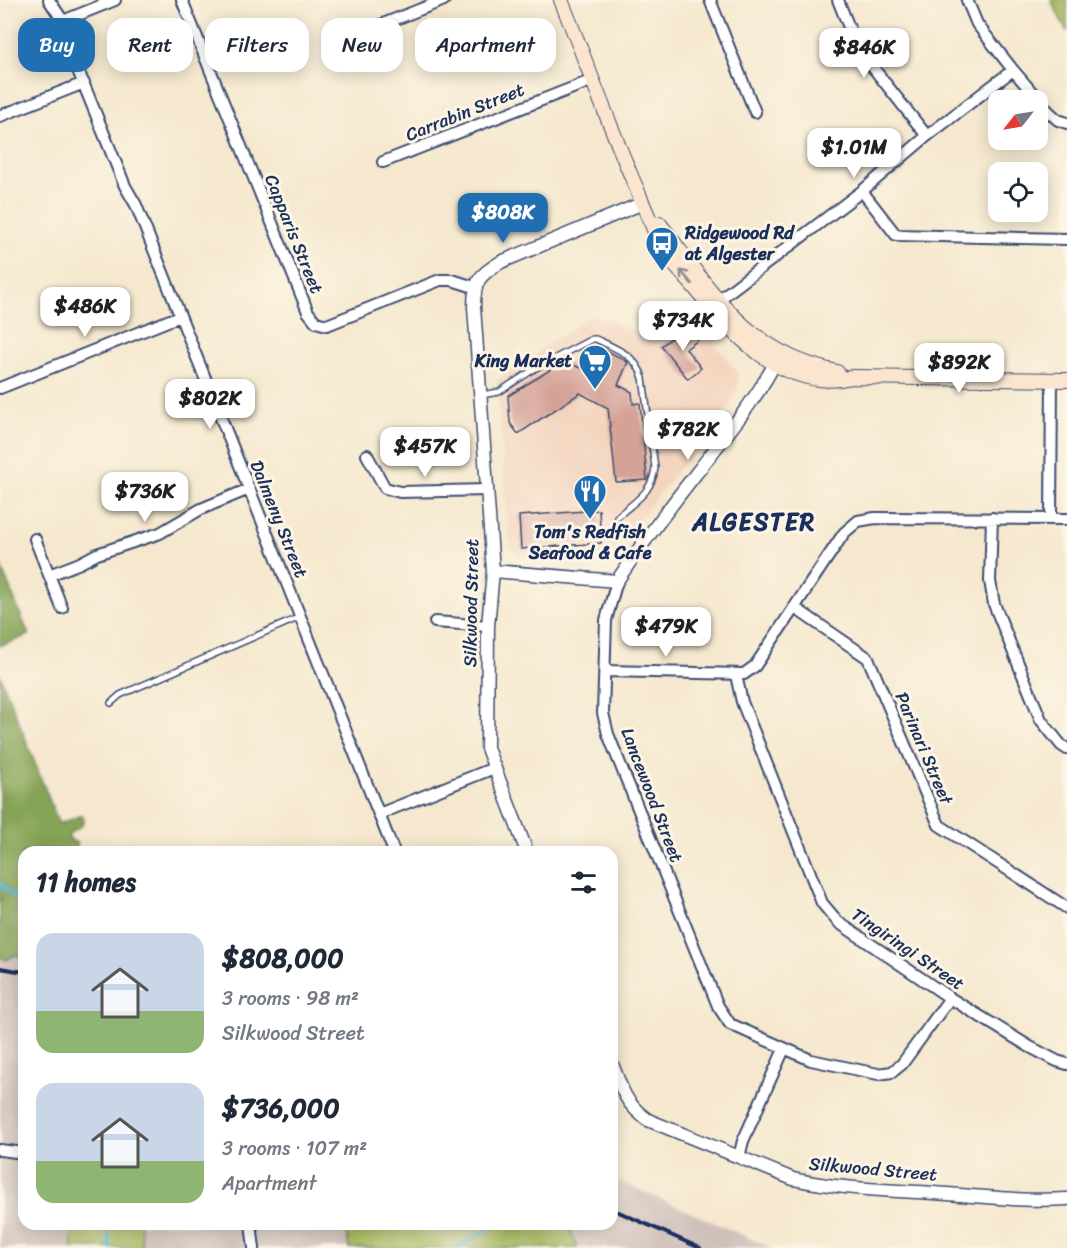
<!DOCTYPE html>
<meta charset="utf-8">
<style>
:root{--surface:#fff;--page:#f2f2f3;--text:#1f2937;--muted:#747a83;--accent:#1f6fb2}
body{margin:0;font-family:Sriracha,sans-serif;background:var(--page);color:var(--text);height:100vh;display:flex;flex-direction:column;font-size:22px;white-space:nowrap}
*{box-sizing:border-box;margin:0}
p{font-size:20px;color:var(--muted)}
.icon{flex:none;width:33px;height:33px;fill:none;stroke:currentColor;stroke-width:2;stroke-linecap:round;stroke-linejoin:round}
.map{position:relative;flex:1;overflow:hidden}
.panel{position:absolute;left:18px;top:846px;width:600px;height:384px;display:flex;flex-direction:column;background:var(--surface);border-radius:18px;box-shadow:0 3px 15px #0003}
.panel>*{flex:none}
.top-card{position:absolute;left:18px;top:18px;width:600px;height:54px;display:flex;gap:12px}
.needle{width:39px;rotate:239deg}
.buttons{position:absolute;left:988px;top:90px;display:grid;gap:12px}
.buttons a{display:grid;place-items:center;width:60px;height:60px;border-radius:12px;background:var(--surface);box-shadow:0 3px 15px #0003;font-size:30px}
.price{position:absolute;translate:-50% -51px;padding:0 14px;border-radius:12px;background:#fff;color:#222;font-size:20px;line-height:39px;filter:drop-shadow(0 2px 3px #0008)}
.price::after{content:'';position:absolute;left:50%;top:36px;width:18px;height:14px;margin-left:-9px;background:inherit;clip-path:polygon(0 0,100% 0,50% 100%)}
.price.on{background:var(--accent);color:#fff}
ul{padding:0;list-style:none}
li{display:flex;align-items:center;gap:18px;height:150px;padding:0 18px}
li span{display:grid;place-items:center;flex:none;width:168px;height:120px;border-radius:18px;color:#555}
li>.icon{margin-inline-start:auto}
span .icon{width:72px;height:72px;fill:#fffc;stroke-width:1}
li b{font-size:26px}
h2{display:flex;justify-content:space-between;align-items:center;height:72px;padding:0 18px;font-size:26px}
.tag{padding:0 21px;border-radius:18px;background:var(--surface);box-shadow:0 3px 15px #0003;font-size:21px;line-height:54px}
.tag.on{background:var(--accent);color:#fff}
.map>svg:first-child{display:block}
</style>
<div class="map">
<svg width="1067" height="1248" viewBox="0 0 1067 1248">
<rect width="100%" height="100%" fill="#fcf5e5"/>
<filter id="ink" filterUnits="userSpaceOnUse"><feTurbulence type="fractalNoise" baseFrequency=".0167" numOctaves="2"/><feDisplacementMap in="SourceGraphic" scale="12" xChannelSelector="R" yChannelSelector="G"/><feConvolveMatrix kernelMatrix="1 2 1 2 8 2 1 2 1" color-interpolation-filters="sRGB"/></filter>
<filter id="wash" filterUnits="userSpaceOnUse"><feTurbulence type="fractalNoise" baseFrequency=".008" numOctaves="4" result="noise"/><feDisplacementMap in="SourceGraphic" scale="24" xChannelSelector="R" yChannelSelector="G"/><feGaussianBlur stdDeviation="1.35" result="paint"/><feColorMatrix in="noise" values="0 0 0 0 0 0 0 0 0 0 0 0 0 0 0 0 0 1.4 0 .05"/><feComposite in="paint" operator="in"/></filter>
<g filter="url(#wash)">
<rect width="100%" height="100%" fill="#f5e8ce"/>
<path fill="#f3d4be" d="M688,311l50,61v17l-8,16 -118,148 -11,5 -81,-2 -8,-8 -3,-8 -12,-160 96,-66 60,26z"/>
<path fill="#cfc0ba" d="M0,944l24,3v277h50l-3,24h-71z
M612,1178l160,70h-195l-9,-24h44z
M140,1224h209l-3,2 3,22h-207z"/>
<path fill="#a8bc60" stroke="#62765f" stroke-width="1.5" d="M1051,0h16v32z
M74,1224h66l2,24h-71z
M349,1224h219l9,24h-228l-3,-23z"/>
<path fill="#86a456" stroke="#506a5a" stroke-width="1.5" d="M0,564l29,71 -29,11z
M0,675l59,149 23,-9 2,4 -2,6 -14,10 3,6 5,1 3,10h-55v111l-3,-7 -6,-1 -8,5 -7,-3z"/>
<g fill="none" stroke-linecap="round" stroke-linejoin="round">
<path stroke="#4eb4cd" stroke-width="4" d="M0,884l24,21
M107,1224l3,24
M456,1248l42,-24"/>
</g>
<g id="blocks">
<path fill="#d6a298" d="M687,326l11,14 -12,9 15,19 -13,11 -27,-33z
M597,345l31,17 -10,23 14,7 1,12 7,-1 7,77 -31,2 -8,-74 -28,-15 -62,41 -8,-11 -2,-27 56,-35 19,8z
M599,510l2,33 -80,6 -2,-33z"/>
</g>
</g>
<g filter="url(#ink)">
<use href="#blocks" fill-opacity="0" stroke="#3c4b6f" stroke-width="1.5"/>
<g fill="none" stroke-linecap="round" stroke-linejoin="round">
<defs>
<path id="service" d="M481,395l18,-3 37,-24 56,-29h4c21,10 40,16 47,39l12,90c-3,25 -20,33 -38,49
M111,703l9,-8 180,-78"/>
<path id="minor" d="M49,0l14,21 4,22 58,143 11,19 258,647
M182,0l126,312 8,10 11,3 113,-45h12l22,7
M710,0l45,112
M838,0l14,35 11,20 64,81
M967,0l10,24 36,46 36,42 9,8 9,3
M63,21l52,-21
M335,43l109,-43
M0,116l84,-33
M383,162l210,-82
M862,191l34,44 171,4
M713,304l149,-113 65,-55 86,-66
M0,388l180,-72
M367,455l18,33 15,4 87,-2
M992,518l-2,63 4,23 47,116 20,25 6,4
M1051,519l1,-139
M35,539l27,69
M49,575l31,-12 17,-9 63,-21 41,-24 48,-20
M617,581l-11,39 -3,93 5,21 110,272 12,18 81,36 67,14 14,-2 10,-8 48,-66
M795,608l73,50 71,167 128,83
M435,622l53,4
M605,671l139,3 11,-8 89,-133 14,-12 17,-3 192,1
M736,675l6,27 80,201 16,19 112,76 80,49 27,14 10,3
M379,814l115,-46
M0,1150l24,3
M739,1157l4,-16 41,-92
M251,1224l3,24"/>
<path id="tertiary" d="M493,571l124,10c30,-46 65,-89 99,-133 23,-29 46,-58 62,-91
M527,852l-40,-104 1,-122 5,-55 -19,-264c0,-26 5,-32 27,-45l142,-59
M612,1064c10,25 13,40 36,56l145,59c46,10 94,11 141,14 44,3 89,9 133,6"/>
<path id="secondary" d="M561,0c24,59 46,119 71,178 12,27 22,57 39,82 7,10 16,18 24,28 37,46 90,105 157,89l215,3
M659,223c52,67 87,131 178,149"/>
</defs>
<use href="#service" stroke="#3c4b6f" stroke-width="8"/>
<use href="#minor" stroke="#3c4b6f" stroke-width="14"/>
<use href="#tertiary" stroke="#3c4b6f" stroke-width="15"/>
<use href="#secondary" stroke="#3c4b6f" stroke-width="16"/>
<use href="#service" stroke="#fff" stroke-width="5"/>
<use href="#minor" stroke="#fff" stroke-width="10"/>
<use href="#tertiary" stroke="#fff" stroke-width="12"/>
<use href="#secondary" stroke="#fbe5cf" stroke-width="14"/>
<path stroke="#1b2f5e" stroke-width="4" d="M0,968l24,4
M612,1209l88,39"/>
</g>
<defs><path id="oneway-shaft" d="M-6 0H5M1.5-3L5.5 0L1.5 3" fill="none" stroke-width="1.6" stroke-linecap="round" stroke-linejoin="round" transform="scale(1.5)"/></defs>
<use stroke="#8b8a96" href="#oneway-shaft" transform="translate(686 277) rotate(-130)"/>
</g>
<defs>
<symbol id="bus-pin" viewBox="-11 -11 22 30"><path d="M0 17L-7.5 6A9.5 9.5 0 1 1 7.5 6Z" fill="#1f6fb2" stroke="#fcf5e5"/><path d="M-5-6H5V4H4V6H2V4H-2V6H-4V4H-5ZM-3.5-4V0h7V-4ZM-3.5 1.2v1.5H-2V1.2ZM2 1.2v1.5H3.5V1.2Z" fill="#fff"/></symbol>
<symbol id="supermarket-pin" viewBox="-11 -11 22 30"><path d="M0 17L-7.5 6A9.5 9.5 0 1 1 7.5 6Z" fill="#1f6fb2" stroke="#fcf5e5"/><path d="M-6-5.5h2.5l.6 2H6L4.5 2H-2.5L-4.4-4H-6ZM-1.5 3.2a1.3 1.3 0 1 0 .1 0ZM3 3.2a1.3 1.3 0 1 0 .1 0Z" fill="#fff"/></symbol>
<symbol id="restaurant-pin" viewBox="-11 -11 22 30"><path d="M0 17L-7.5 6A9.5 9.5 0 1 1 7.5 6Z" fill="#1f6fb2" stroke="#fcf5e5"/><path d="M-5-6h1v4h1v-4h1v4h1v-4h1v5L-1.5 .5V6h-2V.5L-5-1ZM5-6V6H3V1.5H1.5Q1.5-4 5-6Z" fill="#fff"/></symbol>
</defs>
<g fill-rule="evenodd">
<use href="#bus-pin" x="643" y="224" width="38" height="52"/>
<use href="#supermarket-pin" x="576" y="342" width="38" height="52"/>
<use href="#restaurant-pin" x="571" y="472" width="38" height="52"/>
</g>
<g text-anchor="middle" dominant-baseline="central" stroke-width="6" stroke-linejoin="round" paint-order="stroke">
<g font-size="18" fill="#1b2f5e" stroke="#fcf5e5">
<text transform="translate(465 112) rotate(-22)">Carrabin Street</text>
<text transform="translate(294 234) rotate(68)">Capparis Street</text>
<text transform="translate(279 519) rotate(68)">Dalmeny Street</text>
<text transform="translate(471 603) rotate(-89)">Silkwood Street</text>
<text transform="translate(924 748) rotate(67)">Parinari Street</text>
<text transform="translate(652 795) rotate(69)">Lancewood Street</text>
<text transform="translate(908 949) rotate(34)">Tingiringi Street</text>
<text transform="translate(873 1169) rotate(5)">Silkwood Street</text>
</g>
<g font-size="18" font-weight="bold" fill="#1b2f5e" stroke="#fcf5e5" text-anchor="start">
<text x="685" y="233">Ridgewood Rd<tspan x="685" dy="21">at Algester</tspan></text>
<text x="572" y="361" text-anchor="end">King Market</text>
<text x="590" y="532" text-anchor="middle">Tom's Redfish<tspan x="590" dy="21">Seafood &amp; Cafe</tspan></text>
</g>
<g font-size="24" font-weight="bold" letter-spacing="1.5" fill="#1b2f5e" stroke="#fcf5e5">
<text x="754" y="522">ALGESTER</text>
</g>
</g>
</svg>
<div class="buttons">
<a><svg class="needle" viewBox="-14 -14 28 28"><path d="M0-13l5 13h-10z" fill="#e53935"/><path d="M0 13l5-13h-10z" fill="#747a83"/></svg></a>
<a><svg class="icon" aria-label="locate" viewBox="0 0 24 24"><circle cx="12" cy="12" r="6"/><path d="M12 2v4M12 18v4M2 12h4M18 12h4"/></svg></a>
</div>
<b class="price" style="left:864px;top:79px">$846K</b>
<b class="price" style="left:854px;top:179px">$1.01M</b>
<b class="price on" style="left:503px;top:244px">$808K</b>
<b class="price" style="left:85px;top:338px">$486K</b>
<b class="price" style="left:683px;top:352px">$734K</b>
<b class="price" style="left:959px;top:394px">$892K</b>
<b class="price" style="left:210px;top:430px">$802K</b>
<b class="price" style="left:688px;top:461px">$782K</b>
<b class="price" style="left:425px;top:478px">$457K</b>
<b class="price" style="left:145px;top:523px">$736K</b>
<b class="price" style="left:666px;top:658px">$479K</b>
<div class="top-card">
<a class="tag on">Buy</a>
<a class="tag">Rent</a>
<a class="tag">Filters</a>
<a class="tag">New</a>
<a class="tag">Apartment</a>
</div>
<section class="panel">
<h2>11 homes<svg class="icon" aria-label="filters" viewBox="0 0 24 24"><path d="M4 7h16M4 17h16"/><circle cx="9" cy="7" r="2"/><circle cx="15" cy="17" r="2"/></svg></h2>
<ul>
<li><span style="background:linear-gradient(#c9d6e8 65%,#8fb573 0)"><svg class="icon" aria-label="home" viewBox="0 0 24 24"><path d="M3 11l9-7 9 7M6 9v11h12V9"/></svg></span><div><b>$808,000</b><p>3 rooms · 98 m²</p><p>Silkwood Street</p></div></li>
<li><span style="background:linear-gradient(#c9d6e8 65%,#8fb573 0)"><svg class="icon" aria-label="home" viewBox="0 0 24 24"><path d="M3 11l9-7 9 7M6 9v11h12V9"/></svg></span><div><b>$736,000</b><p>3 rooms · 107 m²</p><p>Apartment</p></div></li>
</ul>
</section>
</div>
